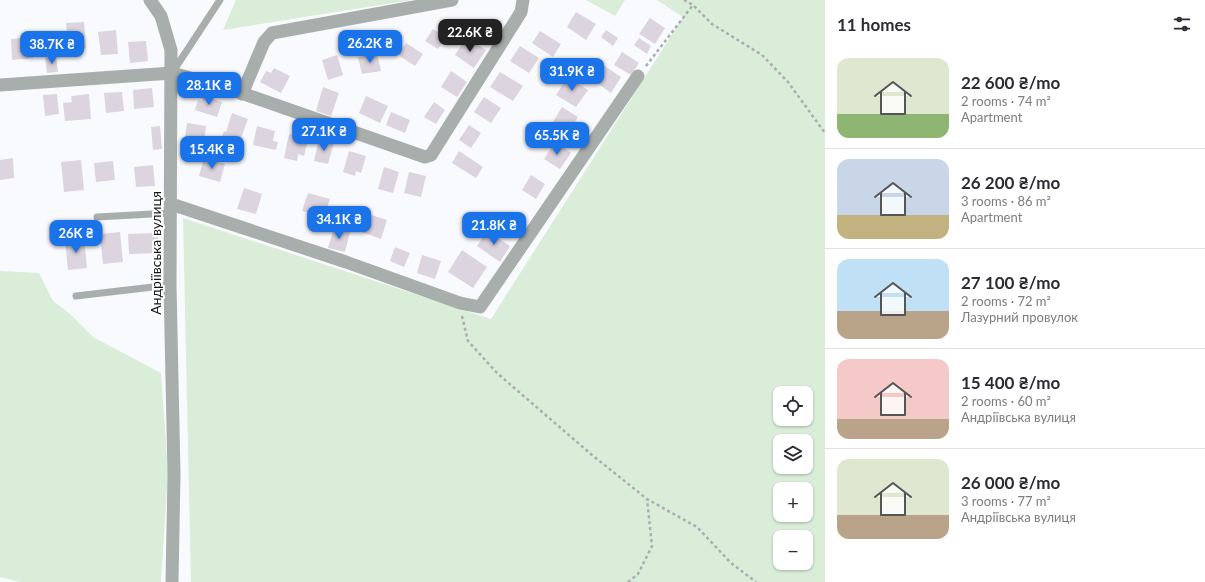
<!DOCTYPE html>
<meta charset="utf-8">
<style>
:root{--surface:#fff;--page:#f7f7f7;--text:#2b2b33;--muted:#7c7c81;--line:#e1e1e2;--accent:#1a73e8}
body{margin:0;font-family:Lato,sans-serif;background:var(--page);color:var(--text);height:100vh;display:flex;flex-direction:column;font-size:15px;white-space:nowrap}
*{box-sizing:border-box;margin:0}
p{font-size:13px;color:var(--muted)}
.icon{flex:none;width:22px;height:22px;fill:none;stroke:currentColor;stroke-width:2;stroke-linecap:round;stroke-linejoin:round}
.map{position:relative;flex:1;overflow:hidden}
.drawer{display:flex;flex-direction:column;background:var(--surface);width:380px}
.drawer>*{flex:none}
.tools{position:absolute;left:773px;top:386px;display:grid;gap:8px}
.tools a{display:grid;place-items:center;width:40px;height:40px;border-radius:8px;background:var(--surface);box-shadow:0 1px 3px #0004;font-size:20px}
.price{position:absolute;translate:-50% -34px;padding:0 9px;border-radius:8px;background:var(--accent);color:#fff;font-size:13px;line-height:26px;filter:drop-shadow(0 1px 2px #0008)}
.price::after{content:'';position:absolute;left:50%;top:24px;width:12px;height:9px;margin-left:-6px;background:inherit;clip-path:polygon(0 0,100% 0,50% 100%)}
.price.active{background:#222;color:#fff}
ul{padding:0;list-style:none}
li{display:flex;align-items:center;gap:12px;height:100px;padding:0 12px}
li+li{border-top:1px solid var(--line)}
li span{display:grid;place-items:center;flex:none;width:112px;height:80px;border-radius:12px;color:#555}
li>.icon{margin-inline-start:auto}
span .icon{width:48px;height:48px;fill:#fffc;stroke-width:1}
li b{font-size:17px}
h2{display:flex;justify-content:space-between;align-items:center;height:48px;padding:0 12px;font-size:17px}
main{display:flex;flex:1;min-height:0}
.map>svg:first-child{display:block}
</style>
<main>
<div class="map">
<svg width="825" height="582" viewBox="0 0 825 582">
<rect width="100%" height="100%" fill="#f9fafe"/>
<path fill="#daedd9" fill-rule="evenodd" d="M236,0h176l-189,30z
M586,0h39l-10,16z
M657,0h168v582h-634l-8,-364 308,101 192,-302zM780,393h26v26h-26zM780,441h26v26h-26zM780,489h26v26h-26zM780,537h26v26h-26z
M0,271l39,2 14,28 16,12 24,24 68,36 7,99 -7,110h-141l-20,-5z"/>
<path fill="#dcd4de" d="M576,12l20,12 -10,16 -19,-13z
M650,18l15,10 -10,16 -16,-10z
M84,22l2,26 -17,2 -3,-27z
M433,29l13,8 -8,12 -13,-8z
M116,30l2,24 -17,1 -3,-23z
M606,30l12,8 -5,8 -12,-9z
M540,31l21,13 -8,13 -21,-14z
M31,37l2,21 -21,2 -1,-21z
M466,38l20,12 -12,18 -19,-13z
M639,38l12,8 -4,8 -13,-9z
M146,41l2,20 -18,2 -2,-21z
M406,43l17,11 -8,12 -17,-11z
M520,46l19,12 -10,15 -19,-12z
M622,52l17,11 -8,12 -17,-10z
M377,54l4,17 -19,3 -4,-17z
M337,55l6,20 -15,5 -6,-20z
M56,57l2,15 -11,1 -2,-15z
M603,65l18,12 -10,16 -18,-13z
M274,68l16,8 -9,17 -21,-11 6,-11 5,2z
M451,71l16,11 -10,15 -16,-10z
M500,72l23,14 -10,15 -23,-14z
M568,77l20,13 -12,17 -20,-12z
M323,87l16,6 -8,23 -15,-5z
M152,88l2,19 -20,2 -1,-19z
M122,92l2,19 -18,2 -2,-20z
M57,94l2,20 -14,2 -2,-21z
M89,94l2,25 -26,2 -2,-18 9,-1 -1,-6z
M204,96l18,6 -5,15 -22,-7 3,-10 4,1z
M366,96l22,10 -8,17 -21,-10z
M484,97l17,11 -10,15 -17,-11z
M434,102l11,8 -9,14 -12,-7z
M562,107l16,10 -11,18 -16,-10z
M391,112l19,8 -5,13 -19,-8z
M232,113l16,6 -7,19 -4,-2 -3,7 -13,-4 3,-8 2,1z
M187,123l19,3 -2,15 -19,-3z
M469,125l12,8 -10,15 -12,-8z
M160,126l2,23 -9,1 -2,-23z
M257,126l18,5 -2,10 5,1 -2,8 -23,-5z
M289,134l19,5 -4,17 -6,-2 -1,7 -13,-3z
M326,141l8,2 -6,21 -14,-3 4,-19 8,1z
M555,142l16,11 -11,16 -16,-10z
M349,151l17,5 -5,17 -5,-2 -1,5 -12,-4z
M459,151l24,16 -7,11 -24,-15z
M13,158l1,20 -14,2v-20z
M204,158l21,6 -5,18 -21,-6z
M81,160l3,30 -20,2 -3,-30z
M113,161l2,19 -19,2 -2,-19z
M153,165l2,21 -19,1 -2,-20z
M384,167l15,5 -6,21 -15,-4z
M409,172l17,4 -5,21 -17,-4z
M531,175l14,9 -9,15 -14,-9z
M244,188l18,6 -6,20 -19,-5z
M308,193l22,6 -6,18 -22,-6z
M365,213l22,7 -6,19 -22,-8z
M510,214l17,11 -6,9 -17,-11z
M334,228l16,4 -5,20 -17,-4z
M487,231l23,15 -10,16 -23,-16z
M120,232l3,30 -20,2 -3,-30z
M158,233l1,20 -30,1 -1,-20z
M84,238l3,30 -19,2 -3,-30z
M395,247l15,6 -6,14 -14,-6z
M462,250l25,17 -14,21 -25,-16z
M422,255l19,6 -6,18 -18,-6z"/>
<g fill="none" stroke-linecap="round" stroke-linejoin="round">
<path stroke="#abacb0" stroke-width="2.5" stroke-dasharray="3 3" stroke-linecap="butt" d="M684,0l9,5 19,19 50,31 26,27 37,51
M646,66l47,-61
M462,316l6,25 29,32 95,82 55,44 50,28 34,36 25,19
M628,582l10,-8 14,-28 -5,-47"/>
<path stroke="#a8aeac" stroke-width="7" d="M172,73l48,-73
M97,217l73,-4
M76,296l94,-11"/>
<path stroke="#a8aeac" stroke-width="13" d="M150,0l11,16 10,34 -1,235 4,189 -2,108
M0,85l172,-12 55,15 198,69 6,-2 90,-143 2,-12
M242,94l22,-52 8,-9 180,-33
M171,204l175,58 114,41 20,4 158,-231"/>
</g>
<g text-anchor="middle" dominant-baseline="central" stroke-width="4" stroke-linejoin="round" paint-order="stroke">
<g font-size="14" fill="#141519" stroke="#fff">
<text transform="translate(155 253) rotate(-90)">Андріївська вулиця</text>
</g>
</g>
</svg>
<div class="tools">
<a><svg class="icon" aria-label="locate" viewBox="0 0 24 24"><circle cx="12" cy="12" r="6"/><path d="M12 2v4M12 18v4M2 12h4M18 12h4"/></svg></a>
<a><svg class="icon" aria-label="layers" viewBox="0 0 24 24"><path d="M12 4l9 5-9 5-9-5zM3 14l9 5 9-5"/></svg></a>
<a>+</a>
<a>−</a>
</div>
<b class="price active" style="left:470px;top:53px">22.6K ₴</b>
<b class="price" style="left:370px;top:64px">26.2K ₴</b>
<b class="price" style="left:52px;top:65px">38.7K ₴</b>
<b class="price" style="left:572px;top:92px">31.9K ₴</b>
<b class="price" style="left:209px;top:106px">28.1K ₴</b>
<b class="price" style="left:324px;top:152px">27.1K ₴</b>
<b class="price" style="left:557px;top:156px">65.5K ₴</b>
<b class="price" style="left:212px;top:170px">15.4K ₴</b>
<b class="price" style="left:339px;top:240px">34.1K ₴</b>
<b class="price" style="left:494px;top:246px">21.8K ₴</b>
<b class="price" style="left:76px;top:254px">26K ₴</b>
</div>
<section class="drawer">
<h2>11 homes<svg class="icon" aria-label="filters" viewBox="0 0 24 24"><path d="M4 7h16M4 17h16"/><circle cx="9" cy="7" r="2"/><circle cx="15" cy="17" r="2"/></svg></h2>
<ul>
<li><span style="background:linear-gradient(#dfe7d0 70%,#8fb573 0)"><svg class="icon" aria-label="home" viewBox="0 0 24 24"><path d="M3 11l9-7 9 7M6 9v11h12V9"/></svg></span><div><b>22 600 ₴/mo</b><p>2 rooms · 74 m²</p><p>Apartment</p></div></li>
<li><span style="background:linear-gradient(#c9d6e8 70%,#c2b280 0)"><svg class="icon" aria-label="home" viewBox="0 0 24 24"><path d="M3 11l9-7 9 7M6 9v11h12V9"/></svg></span><div><b>26 200 ₴/mo</b><p>3 rooms · 86 m²</p><p>Apartment</p></div></li>
<li><span style="background:linear-gradient(#bfe0f5 65%,#b9a48a 0)"><svg class="icon" aria-label="home" viewBox="0 0 24 24"><path d="M3 11l9-7 9 7M6 9v11h12V9"/></svg></span><div><b>27 100 ₴/mo</b><p>2 rooms · 72 m²</p><p>Лазурний провулок</p></div></li>
<li><span style="background:linear-gradient(#f6c9c9 75%,#b9a48a 0)"><svg class="icon" aria-label="home" viewBox="0 0 24 24"><path d="M3 11l9-7 9 7M6 9v11h12V9"/></svg></span><div><b>15 400 ₴/mo</b><p>2 rooms · 60 m²</p><p>Андріївська вулиця</p></div></li>
<li><span style="background:linear-gradient(#dfe7d0 70%,#b9a48a 0)"><svg class="icon" aria-label="home" viewBox="0 0 24 24"><path d="M3 11l9-7 9 7M6 9v11h12V9"/></svg></span><div><b>26 000 ₴/mo</b><p>3 rooms · 77 m²</p><p>Андріївська вулиця</p></div></li>
</ul>
</section>
</main>
